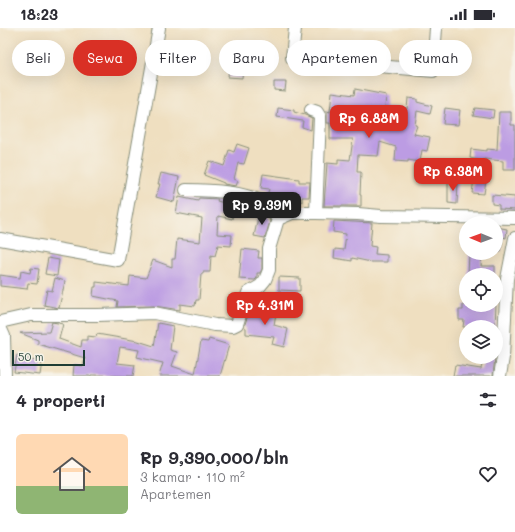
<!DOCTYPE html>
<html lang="id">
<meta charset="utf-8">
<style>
:root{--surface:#fff;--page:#f2f2f3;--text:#2b2b33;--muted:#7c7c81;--line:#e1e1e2;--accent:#d93025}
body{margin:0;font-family:Mali,sans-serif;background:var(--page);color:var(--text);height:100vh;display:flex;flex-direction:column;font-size:15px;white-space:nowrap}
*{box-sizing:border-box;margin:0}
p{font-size:13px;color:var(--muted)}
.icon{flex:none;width:22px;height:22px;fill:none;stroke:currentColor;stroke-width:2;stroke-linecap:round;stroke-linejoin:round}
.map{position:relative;height:348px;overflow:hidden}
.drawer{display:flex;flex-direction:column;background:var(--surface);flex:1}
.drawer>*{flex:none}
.guide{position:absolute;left:12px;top:12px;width:491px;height:36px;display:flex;gap:8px}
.needle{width:26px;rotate:271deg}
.tools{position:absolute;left:459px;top:188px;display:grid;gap:8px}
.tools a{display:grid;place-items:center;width:44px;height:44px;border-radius:50%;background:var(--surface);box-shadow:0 4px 16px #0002;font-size:20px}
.scale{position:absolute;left:12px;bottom:10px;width:73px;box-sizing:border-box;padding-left:4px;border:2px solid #1f3d34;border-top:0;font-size:11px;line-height:14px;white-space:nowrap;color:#1f3d34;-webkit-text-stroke:3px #f7f3e8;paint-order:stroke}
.price{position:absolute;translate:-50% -34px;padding:0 9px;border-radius:8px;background:var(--accent);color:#fff;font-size:13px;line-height:26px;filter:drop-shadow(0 1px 2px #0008)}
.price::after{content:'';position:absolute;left:50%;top:24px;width:12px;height:9px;margin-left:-6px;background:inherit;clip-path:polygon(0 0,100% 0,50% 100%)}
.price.on{background:#222;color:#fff}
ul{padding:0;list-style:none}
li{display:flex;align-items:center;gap:12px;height:100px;padding:0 16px}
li+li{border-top:1px solid var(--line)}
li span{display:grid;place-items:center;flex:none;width:112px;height:80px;border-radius:6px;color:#555}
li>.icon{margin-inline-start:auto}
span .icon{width:48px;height:48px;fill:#fffc;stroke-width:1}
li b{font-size:17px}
h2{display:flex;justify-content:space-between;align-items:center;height:48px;padding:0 16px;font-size:17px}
.chip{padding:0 14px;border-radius:18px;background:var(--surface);box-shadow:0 4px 16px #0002;font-size:14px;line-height:36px}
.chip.on{background:var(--accent);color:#fff}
.status{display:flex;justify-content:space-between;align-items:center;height:28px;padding:0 20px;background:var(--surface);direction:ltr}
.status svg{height:11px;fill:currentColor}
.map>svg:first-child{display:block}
</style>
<div class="status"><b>18:23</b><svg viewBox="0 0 49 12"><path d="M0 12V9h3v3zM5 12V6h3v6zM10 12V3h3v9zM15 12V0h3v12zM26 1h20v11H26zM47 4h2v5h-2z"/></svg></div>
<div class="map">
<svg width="515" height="348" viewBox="0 0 515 348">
<rect width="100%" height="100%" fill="#f7f3e8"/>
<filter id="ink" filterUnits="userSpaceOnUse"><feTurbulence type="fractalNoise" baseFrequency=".025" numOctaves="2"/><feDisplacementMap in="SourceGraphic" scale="8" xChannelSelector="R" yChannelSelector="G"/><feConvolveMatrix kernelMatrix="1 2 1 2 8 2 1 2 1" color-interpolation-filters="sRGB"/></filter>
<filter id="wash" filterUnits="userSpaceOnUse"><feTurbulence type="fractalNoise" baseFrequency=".012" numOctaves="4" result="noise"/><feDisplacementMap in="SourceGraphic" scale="16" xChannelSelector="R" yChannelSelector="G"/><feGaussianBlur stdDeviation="0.9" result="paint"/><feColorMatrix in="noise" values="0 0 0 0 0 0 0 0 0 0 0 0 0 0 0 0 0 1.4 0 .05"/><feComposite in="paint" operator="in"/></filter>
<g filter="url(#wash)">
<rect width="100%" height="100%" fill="#efdfc0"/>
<g id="blocks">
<path fill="#bc9ce3" d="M229,39l14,1 -1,10 -14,-1z
M274,54h12l-1,9 -11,-1z
M355,61l31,6 -1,12 22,2 1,-11 9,1v3l15,4 -2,8 -13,-3 -2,14 2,1 -3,8 16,3 -3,14 -5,-1 -2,12 -12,-2v2l-13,-1 1,-14 -16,-5 -2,14 -20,-1 -1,17h4l-1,23h1v11h-37l3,-43 11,1v-5l12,1 3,-21h-23v-16h-3v-12l3,1 2,-20 22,3z
M278,80l16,2v2l11,3 7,3 -1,12 -9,-3 1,-6 -26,-4z
M445,80l15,2 -2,15 -15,-1z
M475,80l19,2 -1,8 -20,-3z
M499,84h12v13h4v45h-12v-9l-19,-2 -1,2 -13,-3 1,-9 16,2v-2l10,1z
M237,116l12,4 -5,16 -6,-1 -4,16 4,2 -2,5 -12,-2v-1l-20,-8 5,-14 15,5 5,-16 5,2z
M161,145l18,4 -5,25 -18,-5 4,-13h-2z
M263,146l36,5v3h11l-1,15h-7v5l-14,-2 -1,4 -11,-2 -9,-6 2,-7 -8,-1z
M474,151l12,1 -2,14 -12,-1z
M448,153l10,1 -1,22 -9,-1z
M492,167l23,2v13l-16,-1v-4l-7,-1z
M179,169l19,4 1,-3 19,1 -1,2 18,5 -3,13 -14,-3 -1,18 15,1 -1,11 -13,-1 -3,11 -4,-1 -1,17h-7v2h-2l-2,26h-3l-1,6 -15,-2v6l-26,-4 -37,1 1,-6 -25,-5 1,-9h2v-5l33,4 1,-10 16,2 7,-18 19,7v-8h3l2,-20 23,3 2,-24 -26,-5z
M259,185l8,2 3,6 -5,17 -11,-2z
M334,193l38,2 -2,23 6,1 -1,7 12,1v7h-16l-19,-4v3l-18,-3 1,-9 9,1 2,-16 -13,-2z
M496,199l11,2 -1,9 -3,-1 -2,15h-5z
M242,221l17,2 -1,7h4v11l-2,4h-3v5l-2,2 -16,-1z
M469,225h13l-1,13h14v9h-27z
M48,230l11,2 -2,16 -12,-2z
M31,240l8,1 -2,15 -9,-1 -1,6 -27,-3v-11l20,3 1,-7 9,2z
M279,249l21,1v13l-21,-1z
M55,250l10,3 -6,27 -15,-3 3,-15 5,1z
M463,277h33l-1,22h-32l1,-7h-5v-10h4z
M251,278l13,1v4l12,2 -2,12 14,4 -4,18 -12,-3 2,-7 -28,-3v-6l-2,-1z
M52,294l11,2 -4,15 22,8 1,-7h5v-4l9,1 1,-3 41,7 16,5 4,-23 15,3 -3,24 7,2 -5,14 23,8 6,-33 7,1 1,-3 20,6 -9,31h-61l4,-13 -26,-6 2,-7 -19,-3 -3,16 18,2 -2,11 -42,-1v1h-18l1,-11 9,1 2,-8 -47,-14v-4l-18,-7 29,-1z
M17,327l12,2v3l13,1 -2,14 -26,-3z
M484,329h11l-2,19h-40l2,-11 26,4z"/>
</g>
</g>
<g filter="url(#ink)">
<use href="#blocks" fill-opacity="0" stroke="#878e7a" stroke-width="1"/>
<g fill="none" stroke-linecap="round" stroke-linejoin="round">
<defs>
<path id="minor" d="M295,0l-3,30 141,13 3,-43
M311,82l6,2 3,5 -4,96
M186,162c23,0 68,1 85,18 2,3 4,8 7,11
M0,211l118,21 41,-232
M0,294l31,-7h67l56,-2 61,12 18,1 4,-2 2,-6 9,-25 12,-7 5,-6 4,-10v-21l9,-30 14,-6h24l42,1 23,2 134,2
M0,299l4,9 1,40
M500,348l3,-19 4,-78 8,-41"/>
</defs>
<use href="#minor" stroke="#878e7a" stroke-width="14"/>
<use href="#minor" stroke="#fff" stroke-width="12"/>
</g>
</g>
</svg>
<div class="tools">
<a><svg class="needle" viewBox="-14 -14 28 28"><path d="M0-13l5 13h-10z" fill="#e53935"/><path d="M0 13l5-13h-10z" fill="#7c7c81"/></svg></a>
<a><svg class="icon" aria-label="locate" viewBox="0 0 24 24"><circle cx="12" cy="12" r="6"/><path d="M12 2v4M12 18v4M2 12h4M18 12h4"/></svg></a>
<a><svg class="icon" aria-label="layers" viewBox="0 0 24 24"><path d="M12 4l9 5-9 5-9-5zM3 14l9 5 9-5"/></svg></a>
</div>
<div class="scale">50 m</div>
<b class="price" style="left:369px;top:111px">Rp 6.88M</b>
<b class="price" style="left:453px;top:164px">Rp 6.38M</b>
<b class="price on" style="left:262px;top:198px">Rp 9.39M</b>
<b class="price" style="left:265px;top:298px">Rp 4.31M</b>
<div class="guide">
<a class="chip">Beli</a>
<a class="chip on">Sewa</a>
<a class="chip">Filter</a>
<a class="chip">Baru</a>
<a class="chip">Apartemen</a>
<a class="chip">Rumah</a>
</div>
</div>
<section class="drawer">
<h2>4 properti<svg class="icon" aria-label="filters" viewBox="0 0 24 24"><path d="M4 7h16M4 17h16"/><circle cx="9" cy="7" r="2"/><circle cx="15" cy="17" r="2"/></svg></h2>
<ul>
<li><span style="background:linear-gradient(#ffd9b3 65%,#8fb573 0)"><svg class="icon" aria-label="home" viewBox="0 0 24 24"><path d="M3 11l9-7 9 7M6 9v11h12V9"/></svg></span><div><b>Rp 9,390,000/bln</b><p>3 kamar · 110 m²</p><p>Apartemen</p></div><svg class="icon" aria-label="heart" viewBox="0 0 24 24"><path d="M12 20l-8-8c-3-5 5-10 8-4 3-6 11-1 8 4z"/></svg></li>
</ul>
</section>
